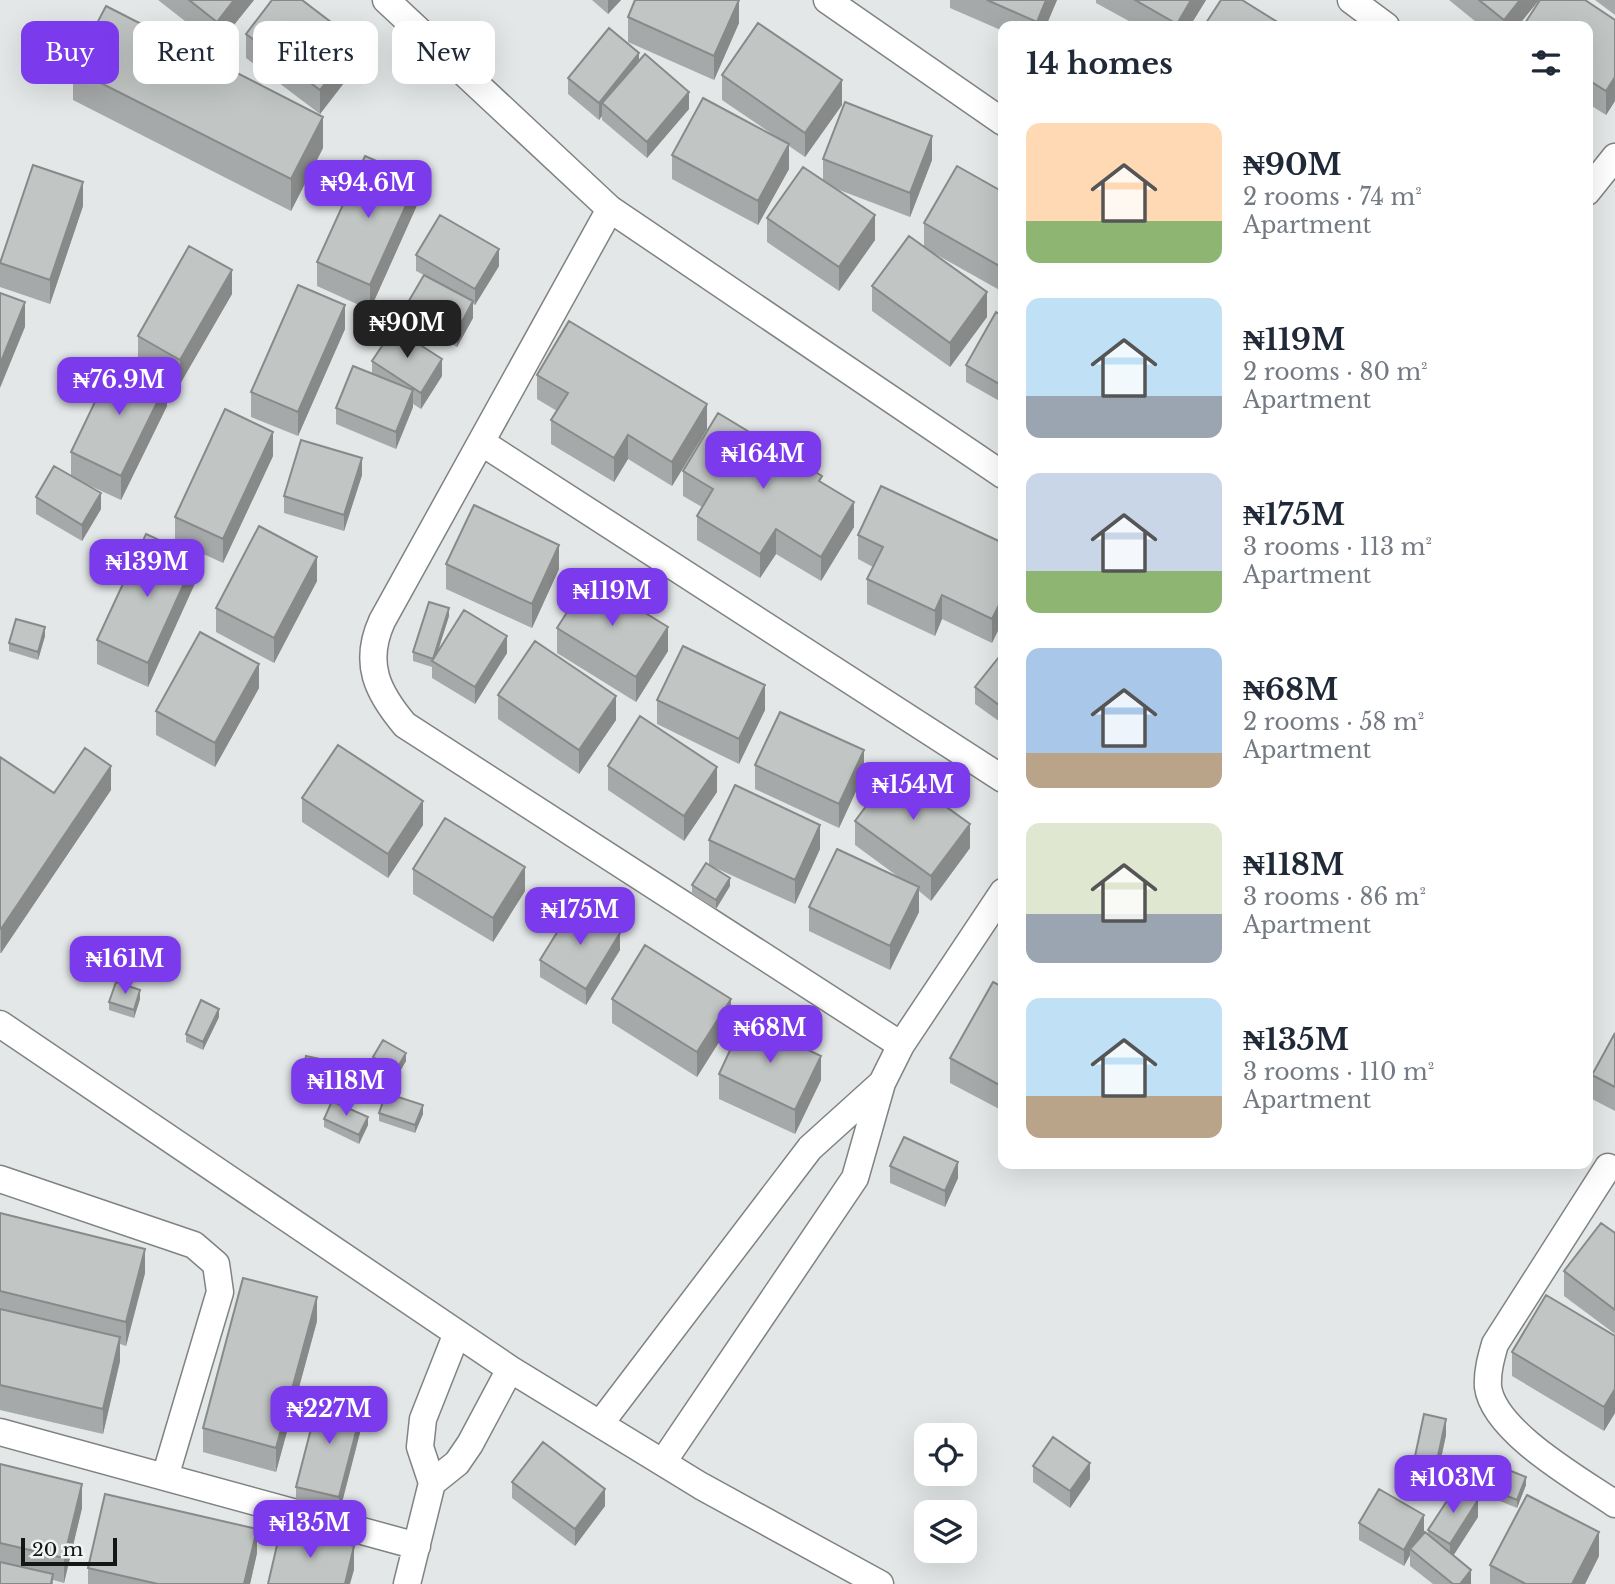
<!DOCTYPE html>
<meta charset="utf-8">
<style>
:root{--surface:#fff;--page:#f2f2f3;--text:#1f2937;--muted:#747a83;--accent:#7c3aed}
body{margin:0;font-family:"Libre Baskerville",serif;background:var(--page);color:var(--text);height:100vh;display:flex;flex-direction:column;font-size:26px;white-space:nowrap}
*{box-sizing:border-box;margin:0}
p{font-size:23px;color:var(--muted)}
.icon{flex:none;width:38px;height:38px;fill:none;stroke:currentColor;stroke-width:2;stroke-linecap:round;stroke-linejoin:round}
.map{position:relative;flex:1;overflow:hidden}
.sheet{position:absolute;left:998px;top:21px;width:595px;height:1148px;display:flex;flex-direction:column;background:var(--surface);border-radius:14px;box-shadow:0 7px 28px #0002}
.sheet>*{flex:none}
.hud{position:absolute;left:21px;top:21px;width:665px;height:63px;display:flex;gap:14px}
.fabs{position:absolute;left:914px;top:1423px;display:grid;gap:14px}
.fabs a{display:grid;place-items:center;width:63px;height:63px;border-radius:14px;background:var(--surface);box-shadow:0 7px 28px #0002;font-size:35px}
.scale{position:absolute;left:21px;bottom:18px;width:96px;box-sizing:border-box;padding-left:7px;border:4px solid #151717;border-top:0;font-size:19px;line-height:24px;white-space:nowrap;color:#151717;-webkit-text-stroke:5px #f1f5f4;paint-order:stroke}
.price{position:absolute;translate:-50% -60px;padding:0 16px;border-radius:14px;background:var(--accent);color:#fff;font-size:23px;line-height:46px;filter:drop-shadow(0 2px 4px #0008)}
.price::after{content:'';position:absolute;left:50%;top:42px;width:21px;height:16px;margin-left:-10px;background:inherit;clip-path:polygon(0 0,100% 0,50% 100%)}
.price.active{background:#222;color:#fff}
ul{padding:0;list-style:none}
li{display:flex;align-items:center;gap:21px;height:175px;padding:0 28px}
li span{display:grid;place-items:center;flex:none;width:196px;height:140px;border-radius:14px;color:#555}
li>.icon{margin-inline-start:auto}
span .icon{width:84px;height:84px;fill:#fffc;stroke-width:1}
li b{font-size:30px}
h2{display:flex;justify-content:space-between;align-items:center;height:84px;padding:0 28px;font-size:30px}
.pill{padding:0 24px;border-radius:14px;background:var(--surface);box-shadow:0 7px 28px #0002;font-size:24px;line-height:63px}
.pill.active{background:var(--accent);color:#fff}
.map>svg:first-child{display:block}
</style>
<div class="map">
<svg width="1615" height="1584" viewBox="0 0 1615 1584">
<rect width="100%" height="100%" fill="#e3e7e7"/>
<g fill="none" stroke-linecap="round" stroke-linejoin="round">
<defs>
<path id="street" d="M386,0l224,209 393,266
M827,0l176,122
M1351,0l35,26
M1587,192l28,-35
M610,209l-228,412c-19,42 -5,71 23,104l496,320
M481,442l522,337
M0,1024l510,345 191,117 179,98
M882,1083l19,-38 102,-153
M1608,1167l-113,177c-4,14 -8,28 -7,43 6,45 92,93 127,117
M0,1179l194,66 22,19 4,28 -55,185
M600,1424l210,-276 72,-65 -27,95 -192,284
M0,1432l417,114
M432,1483l25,-20 13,-19 40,-75
M407,1584l25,-101 -12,-36 3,-28 34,-86"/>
</defs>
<use href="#street" stroke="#7f8382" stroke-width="29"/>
<use href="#street" stroke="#fff" stroke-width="26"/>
</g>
<path fill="#a6a9a9" d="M158,0h96l-37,46z
M592,0h29l-13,14z
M950,0h107l-11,26h-43v5l-53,-23z
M1096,0h110l-16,26h-52l-42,-23z
M1449,0h90l-21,26h-37z
M1595,0h20v15z
M628,17l111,6 -25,57 -86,-38z
M1615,20v81l-9,14 -19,-12v-77z
M246,34l111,32 -37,48 -74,-56z
M639,60l50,49 -42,49 -45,-38v-4l-3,4 -31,-26v-16z
M73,69l250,79 -32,63 -218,-111z
M722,75l120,30 -37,52 -16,-11v23l-31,56 -86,-46v-24l106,-17 -56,-38z
M823,159l109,1 -22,57 -76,-29 41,52 -36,51 -72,-49v-24l56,-38z
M1003,192v100l-73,-41 57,66 -37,50 -78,-56v-25l52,-39v-24z
M418,203l-48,107 -53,-24v-24z
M83,206l-33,98 -50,-17v-24z
M416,255l83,11 -24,39 -2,-1v14l-16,29 -50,-26v-17l17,-29 -8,-4z
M232,294l-52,90 -42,-24v-24z
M1003,316v87l-37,-21v-17z
M345,329l-47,107 -47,-19v-25z
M372,361l70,15 -21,33 -8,-5v3l-17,42 -60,-25v-16l36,-34z
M537,375l170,54 -35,57 -44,-27 -14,23 -63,-38v-24l6,-9 -20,-12z
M167,406l-46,94 -39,-18 19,27 -19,32 -46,-27v-17l35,-22v-23z
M273,456l-50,107 -48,-22v-24z
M683,471l139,12 32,44 -33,54 -45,-27 -16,24 -63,-38v-24l5,-9 -19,-11z
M362,475l-18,56 -60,-18v-17z
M858,535l145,8 -11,100 -50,-24 -7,17 -68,-32v-25l6,-12 -15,-8z
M446,564l113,5 -27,59 -86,-39z
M196,581l-48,106 -51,-23v-24z
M317,581l-43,82 -58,-31v-24z
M449,616l-12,38 70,-1 -32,51 -43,-26v-11l-19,-6v-9z
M557,628l111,23 -32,51 -79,-49z
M45,636l-7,24 -29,-9v-8z
M1003,652v72l-28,-20v-17z
M259,688l-44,79 -59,-32v-24z
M498,695l118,25 -37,54 -81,-55z
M657,700l108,10 -26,54 -82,-40z
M0,757l54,36 57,-3 -110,163h-1z
M755,765l109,9 -25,54 -84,-39z
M608,766l109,26 -33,49 -76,-51z
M302,798l121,27 -35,53 -86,-56z
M855,821l115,27 -39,53 -12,-10v21l-29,58 -81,-39v-24l95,-26 -49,-36z
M709,840l111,9 -25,55 -86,-39z
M413,869l112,22 -32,51 -80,-48z
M692,885l38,1 -14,23 -24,-15z
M620,950l-34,55 -46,-28v-17z
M1003,987v124l-53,-28v-25z
M140,999l-6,19 -25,-8v-8z
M612,999l119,24 -34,54 -85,-54z
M219,1017l-16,33 -17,-8v-8z
M1615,1033v78l-23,-12v-24z
M373,1057l33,4 -10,17 -23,-12z
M329,1069l-6,31 -23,-5v-8z
M719,1074l102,6 -26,54 -76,-35z
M379,1113l44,1 -8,19 -36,-12z
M324,1119l44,6 -9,19 -35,-17z
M890,1166l68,12 -13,29 -55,-24z
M0,1213l145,60 -19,73 -6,-2v17l-17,73 -103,-24z
M1615,1233v101l-51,-38v-25z
M317,1321l-41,151 -73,-20v-24z
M1615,1336v77l-11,18 -92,-55v-24z
M363,1421l-24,93 -43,-11v-16z
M1446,1435l-13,61 -22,-5v-16z
M0,1464l82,44 -18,75 -11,-3v4h-53z
M1033,1466l57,13 -20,29 -37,-26z
M512,1482l93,24 -30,40 -63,-48z
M1480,1485h46l-9,23 -37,-15z
M1478,1517l-25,38 18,29h-38l-23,-18v-11l-6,11 -45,-26v-17l65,9 4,3v-5z
M257,1553l-7,31h-168h6v-16z
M1599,1556l-14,28h-95v-19z"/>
<path fill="#878a89" d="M234,0h20l-37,46v-24z
M608,0h13l-13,14z
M739,0v23l-25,57v-24z
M1046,0h11l-11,26h-9v-4z
M1191,0h15l-16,26h-13v-2z
M1520,0h19l-21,26h-14v-6z
M357,42v24l-37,48v-24z
M639,53v17l-37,33v13l-3,4v-17z
M1615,77v24l-9,14v-24z
M842,80v25l-37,52v-24z
M689,92v17l-42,49v-16z
M323,117v31l-32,63v-32z
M932,136v24l-22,57v-24z
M789,144v25l-31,56v-24z
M418,179v24l-48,107v-25z
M83,182v24l-33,98v-24z
M875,215v25l-36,51v-24z
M499,249v17l-24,39v-16z
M232,270v24l-52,90v-24z
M987,292v25l-37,50v-24z
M473,301v17l-16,29v-16z
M25,302v25l-25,61v-24z
M345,305v24l-47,107v-24z
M442,359v17l-21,33v-16z
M167,382v24l-46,94v-24z
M413,390v17l-17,42v-17z
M707,404v25l-35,57v-24z
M273,432v24l-50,107v-24z
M628,435v24l-14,23v-24z
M362,458v17l-18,56v-16z
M101,493v16l-19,32v-16z
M854,502v25l-33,54v-24z
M776,529v25l-16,24v-24z
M559,545v24l-27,59v-24z
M196,557v24l-48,106v-24z
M317,557v24l-43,82v-25z
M942,595v24l-7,17v-25z
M1003,597v24l-11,22v-24z
M449,608v8l-15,47 -1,-1v-3z
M45,627v9l-7,24v-8z
M668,627v24l-32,51v-25z
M507,636v17l-32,51v-17z
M259,664v24l-44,79v-24z
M765,685v25l-26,54v-25z
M616,696v24l-37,54v-24z
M864,750v24l-25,54v-24z
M111,766v24l-110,163v-24z
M717,767v25l-33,49v-25z
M423,801v24l-35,53v-24z
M970,824v24l-39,53v-25z
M820,825v24l-25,55v-24z
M525,867v24l-32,51v-24z
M730,878v8l-14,23v-9z
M919,887v25l-29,58v-24z
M620,933v17l-34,55v-16z
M140,990v9l-6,19v-8z
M731,999v24l-34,54v-25z
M219,1009v8l-16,33v-8z
M406,1053v8l-10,17v-8z
M821,1056v24l-26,54v-24z
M329,1061v8l-6,31v-8z
M423,1105v9l-8,19v-8z
M368,1117v8l-9,19v-9z
M958,1162v16l-13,29v-16z
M145,1249v24l-19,73v-24z
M317,1297v24l-41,151v-24z
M120,1337v24l-17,73v-25z
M1615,1389v24l-11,18v-24z
M363,1405v16l-24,93v-17z
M1446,1419v16l-13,61v-17z
M1090,1463v16l-20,29v-17z
M1526,1477v8l-9,23v-8z
M82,1484v24l-18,75v-25z
M605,1489v17l-30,40v-17z
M1478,1500v17l-28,44v-17z
M1424,1515v17l-14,17v6l-6,11v-16z
M257,1529v24l-7,31h-6z
M1599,1532v24l-14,28h-13z
M354,1546v24l-4,14h-5z
M1471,1570v14h-11z"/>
<path fill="#c1c5c4" stroke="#878a89" stroke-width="2" d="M189,0h45l-17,22z
M272,0h30l55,42 -37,48 -74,-56z
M635,0h104l-25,56 -86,-39z
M987,0h59l-9,22z
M1135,0h56l-14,24z
M1221,0h21l42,26h-80z
M1479,0h41l-16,20z
M1540,0h45l30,20v57l-9,14 -19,-12v-53h-64z
M106,6l217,111 -32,62 -218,-110z
M758,23l84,57 -37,53 -83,-58z
M609,28l30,25 -40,50 -31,-25z
M645,54l44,38 -42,50 -45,-39z
M703,98l86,46 -31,57 -86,-46z
M845,102l87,34 -22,57 -87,-34z
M365,156l53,23 -48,106 -53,-23z
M33,165l50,17 -33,98 -50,-17z
M957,166l46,26v76l-79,-45z
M803,167l72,48 -36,52 -72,-49z
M440,215l59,34 -24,40 -59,-34z
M909,236l78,56 -37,51 -78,-57z
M189,246l43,24 -52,90 -42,-24z
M424,275l49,26 -16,30 -50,-27z
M298,285l47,20 -47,107 -47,-20z
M0,293l25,9 -25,62z
M996,312l7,4v70l-37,-21z
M569,321l138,83 -35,58 -44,-27 -14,23 -63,-38 17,-27 -31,-18z
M394,328l48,31 -21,34 -49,-32z
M116,358l51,24 -46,94 -50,-24z
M353,366l60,24 -17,42 -60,-24z
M225,409l48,23 -50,107 -48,-22z
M718,413l104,63 -3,5 35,21 -33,55 -45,-28 -16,25 -63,-38 16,-27 -30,-18z
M301,440l61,18 -18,57 -60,-19z
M54,466l47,27 -19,32 -46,-28z
M881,486l122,57v54l-11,22 -50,-24 -7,16 -68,-32 16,-32 -25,-12z
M474,505l85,40 -27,59 -86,-40z
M259,526l58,31 -43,81 -58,-30z
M146,534l50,23 -48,106 -51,-23z
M589,578l79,49 -32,50 -79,-49z
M429,602l20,6 -16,51 -20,-7z
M464,610l43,26 -32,51 -43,-26z
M16,619l29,8 -7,25 -29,-9z
M200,632l59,32 -44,79 -59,-32z
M535,641l81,55 -37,54 -81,-55z
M683,646l82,39 -26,54 -82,-39z
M1003,652v56l-28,-21z
M780,712l84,38 -25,54 -84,-39z
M640,716l77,51 -33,49 -76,-50z
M338,745l85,56 -35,53 -86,-56z
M85,748l26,18 -110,163 -1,-1v-171l54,36z
M894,769l76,55 -39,52 -76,-55z
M735,785l85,40 -25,55 -86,-40z
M445,818l80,49 -32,51 -80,-49z
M837,849l82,38 -29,59 -81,-39z
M706,863l24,15 -14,22 -24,-15z
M574,905l46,28 -34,56 -46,-29z
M645,945l86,54 -34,53 -85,-53z
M116,982l24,8 -6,20 -25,-8z
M993,982l10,5v100l-53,-29z
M201,1000l18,9 -16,33 -17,-8z
M744,1020l77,36 -26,54 -76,-36z
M1615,1033v54l-23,-12z
M383,1040l23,13 -10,17 -23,-13z
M306,1056l23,5 -6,31 -23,-5z
M386,1093l37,12 -8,20 -36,-12z
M332,1101l36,16 -9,18 -35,-16z
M904,1137l54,25 -13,29 -55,-25z
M0,1213l145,36 -19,73 -126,-31z
M1601,1223l14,10v77l-51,-39z
M243,1278l74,19 -41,151 -73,-20z
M1546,1295l69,41v53l-11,18 -92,-55z
M0,1309l120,28 -17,72 -103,-24z
M320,1394l43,11 -24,92 -43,-10z
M1424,1414l22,5 -13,60 -22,-4z
M1053,1437l37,26 -20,28 -37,-25z
M543,1442l62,47 -30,40 -63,-47z
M1489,1462l37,15 -9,23 -37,-15z
M0,1464l82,20 -18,74 -64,-15z
M1456,1487l22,13 -28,44 -22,-14z
M1379,1489l45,26 -20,35 -45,-27z
M105,1494l152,35 -13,55h-86l-70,-16z
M1527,1495l72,37 -27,52h-49l1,-1 -34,-18z
M281,1528l73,18 -9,38h-77z
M1425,1532l46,38 -11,14h-7l-43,-35z
M0,1562l53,12 -2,10h-51z"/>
</svg>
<div class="fabs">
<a><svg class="icon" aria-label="locate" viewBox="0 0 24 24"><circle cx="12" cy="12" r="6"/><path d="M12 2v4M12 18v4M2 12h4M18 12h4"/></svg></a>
<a><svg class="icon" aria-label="layers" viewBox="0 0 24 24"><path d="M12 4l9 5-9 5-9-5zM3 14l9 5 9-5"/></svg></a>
</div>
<div class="scale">20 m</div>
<b class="price" style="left:368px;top:220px">₦94.6M</b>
<b class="price active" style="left:407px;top:360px">₦90M</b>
<b class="price" style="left:119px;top:417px">₦76.9M</b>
<b class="price" style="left:763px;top:491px">₦164M</b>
<b class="price" style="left:147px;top:599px">₦139M</b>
<b class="price" style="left:612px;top:628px">₦119M</b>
<b class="price" style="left:913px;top:822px">₦154M</b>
<b class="price" style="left:580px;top:947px">₦175M</b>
<b class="price" style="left:125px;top:996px">₦161M</b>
<b class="price" style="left:770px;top:1065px">₦68M</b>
<b class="price" style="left:346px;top:1118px">₦118M</b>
<b class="price" style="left:329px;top:1446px">₦227M</b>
<b class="price" style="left:1453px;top:1515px">₦103M</b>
<b class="price" style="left:310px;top:1560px">₦135M</b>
<div class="hud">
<a class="pill active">Buy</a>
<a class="pill">Rent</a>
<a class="pill">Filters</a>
<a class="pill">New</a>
</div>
<section class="sheet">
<h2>14 homes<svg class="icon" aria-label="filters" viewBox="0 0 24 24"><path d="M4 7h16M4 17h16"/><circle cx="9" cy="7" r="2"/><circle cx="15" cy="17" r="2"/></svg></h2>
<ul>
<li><span style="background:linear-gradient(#ffd9b3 70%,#8fb573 0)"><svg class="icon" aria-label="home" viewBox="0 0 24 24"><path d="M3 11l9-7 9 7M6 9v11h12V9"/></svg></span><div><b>₦90M</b><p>2 rooms · 74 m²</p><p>Apartment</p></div></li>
<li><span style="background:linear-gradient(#bfe0f5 70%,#9aa5b1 0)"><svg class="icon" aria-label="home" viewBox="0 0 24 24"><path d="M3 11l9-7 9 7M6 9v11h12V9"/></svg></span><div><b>₦119M</b><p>2 rooms · 80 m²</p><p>Apartment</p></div></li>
<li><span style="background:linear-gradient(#c9d6e8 70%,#8fb573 0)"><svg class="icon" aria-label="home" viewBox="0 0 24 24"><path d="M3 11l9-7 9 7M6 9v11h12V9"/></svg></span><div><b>₦175M</b><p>3 rooms · 113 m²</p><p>Apartment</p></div></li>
<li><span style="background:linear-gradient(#a9c7e8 75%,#b9a48a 0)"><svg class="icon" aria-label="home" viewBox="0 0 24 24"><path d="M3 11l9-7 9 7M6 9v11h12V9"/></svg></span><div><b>₦68M</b><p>2 rooms · 58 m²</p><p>Apartment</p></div></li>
<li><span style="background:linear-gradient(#dfe7d0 65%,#9aa5b1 0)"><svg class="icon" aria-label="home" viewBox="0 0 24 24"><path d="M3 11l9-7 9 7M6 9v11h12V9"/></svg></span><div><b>₦118M</b><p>3 rooms · 86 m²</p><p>Apartment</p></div></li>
<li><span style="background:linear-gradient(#bfe0f5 70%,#b9a48a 0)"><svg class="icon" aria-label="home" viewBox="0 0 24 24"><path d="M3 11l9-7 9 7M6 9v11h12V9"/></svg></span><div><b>₦135M</b><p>3 rooms · 110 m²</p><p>Apartment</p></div></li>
</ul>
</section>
</div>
